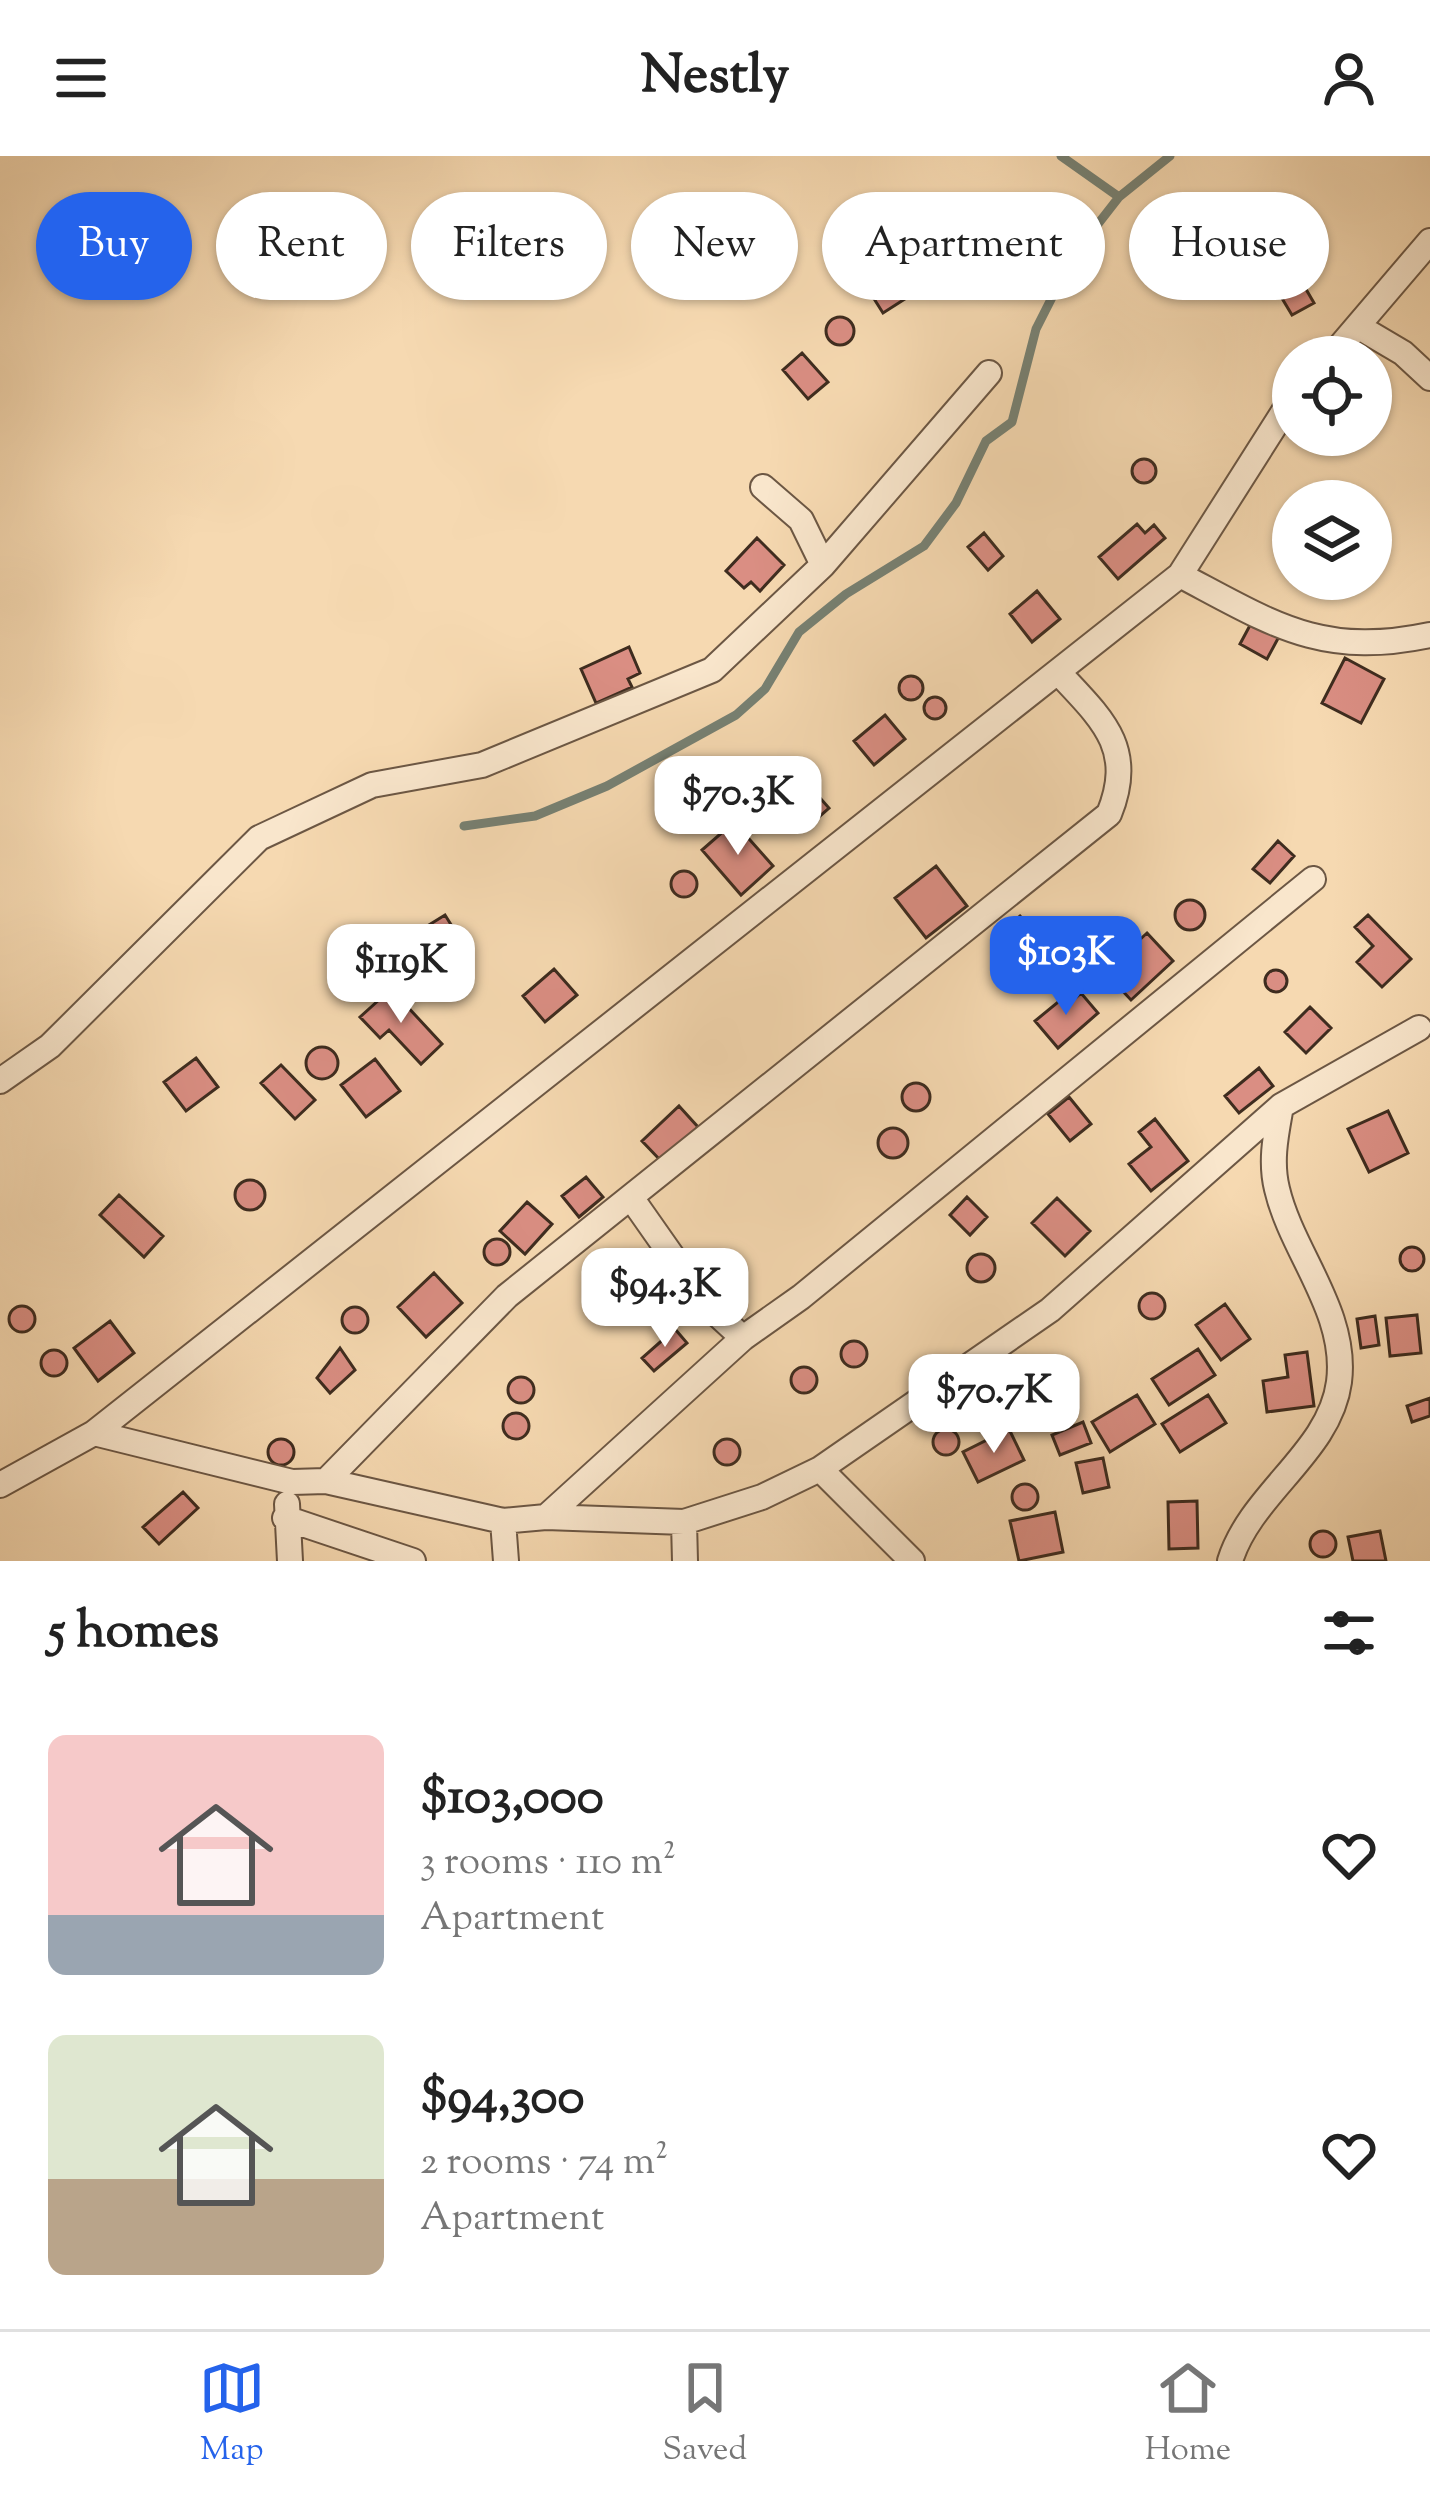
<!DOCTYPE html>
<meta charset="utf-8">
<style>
:root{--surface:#fff;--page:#f6f6f6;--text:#222;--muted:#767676;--line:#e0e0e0;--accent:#2563eb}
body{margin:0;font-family:"Sorts Mill Goudy",serif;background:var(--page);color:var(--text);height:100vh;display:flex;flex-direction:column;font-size:45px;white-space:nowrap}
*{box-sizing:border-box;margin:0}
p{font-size:39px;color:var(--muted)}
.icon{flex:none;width:66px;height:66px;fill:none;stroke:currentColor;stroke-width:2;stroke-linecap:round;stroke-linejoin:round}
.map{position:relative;height:1405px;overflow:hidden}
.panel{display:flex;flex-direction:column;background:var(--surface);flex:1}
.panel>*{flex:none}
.guide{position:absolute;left:36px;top:36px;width:1359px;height:108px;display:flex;gap:24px}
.buttons{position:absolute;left:1272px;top:180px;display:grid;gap:24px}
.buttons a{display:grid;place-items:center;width:120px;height:120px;border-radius:50%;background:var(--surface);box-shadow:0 3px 9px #0004;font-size:60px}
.price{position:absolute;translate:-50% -102px;padding:0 27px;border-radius:24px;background:#fff;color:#222;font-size:39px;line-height:78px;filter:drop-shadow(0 3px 6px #0008)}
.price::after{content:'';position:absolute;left:50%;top:72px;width:36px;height:27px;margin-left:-18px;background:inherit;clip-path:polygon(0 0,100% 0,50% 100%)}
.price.selected{background:var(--accent);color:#fff}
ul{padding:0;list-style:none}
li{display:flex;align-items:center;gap:36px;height:300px;padding:0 48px}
li span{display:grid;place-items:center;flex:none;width:336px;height:240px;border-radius:18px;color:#555}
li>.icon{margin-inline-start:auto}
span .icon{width:144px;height:144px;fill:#fffc;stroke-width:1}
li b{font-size:51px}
h2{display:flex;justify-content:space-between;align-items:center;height:144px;padding:0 48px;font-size:51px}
.pill{padding:0 42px;border-radius:54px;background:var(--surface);box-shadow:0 3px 9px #0004;font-size:42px;line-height:108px}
.pill.selected{background:var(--accent);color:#fff}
header{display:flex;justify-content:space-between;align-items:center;height:156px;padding:0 48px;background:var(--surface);font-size:54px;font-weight:700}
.dock{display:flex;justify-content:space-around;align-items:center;height:168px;border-top:3px solid var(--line);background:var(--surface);font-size:33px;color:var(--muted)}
.dock a{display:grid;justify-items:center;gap:6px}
.dock .selected{color:var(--accent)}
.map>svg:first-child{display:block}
</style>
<header><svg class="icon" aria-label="menu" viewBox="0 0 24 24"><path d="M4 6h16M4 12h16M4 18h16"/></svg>Nestly<svg class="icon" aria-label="person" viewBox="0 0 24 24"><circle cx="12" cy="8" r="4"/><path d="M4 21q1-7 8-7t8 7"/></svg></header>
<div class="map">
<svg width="1430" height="1405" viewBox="0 0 1430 1405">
<rect width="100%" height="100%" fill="#f6d9b1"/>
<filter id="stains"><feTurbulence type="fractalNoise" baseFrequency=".00167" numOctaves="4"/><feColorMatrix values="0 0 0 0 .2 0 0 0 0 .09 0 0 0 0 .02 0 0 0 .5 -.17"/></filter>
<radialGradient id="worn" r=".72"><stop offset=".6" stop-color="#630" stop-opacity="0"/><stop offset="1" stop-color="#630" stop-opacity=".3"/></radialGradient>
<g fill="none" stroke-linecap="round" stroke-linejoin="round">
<path stroke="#778173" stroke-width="9" d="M1061,0l58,41
M464,670l71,-10 72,-30 129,-71 29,-26 34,-57 47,-38 78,-48 32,-43 30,-62 26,-19 24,-93 37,-73 46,-59 51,-41"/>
</g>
<path fill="#da8e83" stroke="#3e2c1f" stroke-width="3" d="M1217,80l21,26 -26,21 -21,-27z
M894,113l17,26 -28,18 -17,-27z
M1296,116l18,31 -22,12 -18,-30z
M826 175a14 14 0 1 1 28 0a14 14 0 1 1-28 0Z
M802,197l26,29 -20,17 -25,-29z
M1132 315a12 12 0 1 1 24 0a12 12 0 1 1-24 0Z
M1137,368l8,9 9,-8 11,13 -47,41 -19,-22z
M984,377l19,23 -15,14 -20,-23z
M757,382l27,27 -24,26 -9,-9 -7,6 -18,-17z
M1037,435l23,28 -28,23 -22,-28z
M1255,460l27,15 -15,28 -27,-15z
M629,491l11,26 -12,6 4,8 -36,16 -15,-34z
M1345,502l39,21 -23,44 -39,-20z
M899 532a12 12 0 1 1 24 0a12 12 0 1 1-24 0Z
M924 552a11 11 0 1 1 22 0a11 11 0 1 1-22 0Z
M885,559l20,24 -31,26 -20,-24z
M805,625l24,27 -26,23 -25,-27z
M734,666l39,44 -32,29 -39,-45z
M1278,685l16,15 -24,27 -17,-14z
M936,710l31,40 -41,32 -31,-40z
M671 728a13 13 0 1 1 26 0a13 13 0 1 1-26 0Z
M1175 759a15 15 0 1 1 30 0a15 15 0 1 1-30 0Z
M445,759l20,32 -28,18 -21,-32z
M1368,759l43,44 -29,28 -25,-25 16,-16 -18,-19z
M1020,760l15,17 -17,15 -15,-17z
M416,777l21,32 -20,15 -21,-30z
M1147,777l26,28 -42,39 -26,-28z
M554,813l23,26 -32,27 -22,-26z
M1265 825a11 11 0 1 1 22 0a11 11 0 1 1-22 0Z
M391,833l51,55 -21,20 -32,-34 -9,8 -20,-21z
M1069,837l5,6 7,-6 17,20 -40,35 -23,-27z
M1310,851l21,21 -25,25 -21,-21z
M306 907a16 16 0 1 1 32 0a16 16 0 1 1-32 0Z
M196,902l22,29 -32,24 -22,-29z
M375,903l25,32 -34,26 -25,-32z
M281,909l34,35 -20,19 -34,-36z
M1259,912l14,18 -34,27 -14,-17z
M902 941a14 14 0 1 1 28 0a14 14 0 1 1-28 0Z
M1069,941l22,27 -21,17 -22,-27z
M679,950l19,21 -37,34 -19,-20z
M1388,955l20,42 -39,19 -21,-43z
M1155,963l33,42 -37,30 -22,-27 22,-17 -12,-15z
M878 987a15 15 0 1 1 30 0a15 15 0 1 1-30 0Z
M586,1021l17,20 -24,20 -17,-21z
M235 1039a15 15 0 1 1 30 0a15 15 0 1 1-30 0Z
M119,1039l44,41 -19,21 -44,-42z
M967,1041l20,20 -17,18 -20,-20z
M1057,1042l33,33 -25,25 -33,-33z
M527,1046l25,22 -27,30 -25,-23z
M484 1096a13 13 0 1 1 26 0a13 13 0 1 1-26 0Z
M1400 1103a12 12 0 1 1 24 0a12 12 0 1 1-24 0Z
M967 1112a14 14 0 1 1 28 0a14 14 0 1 1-28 0Z
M434,1117l28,30 -36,34 -28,-30z
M1139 1150a13 13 0 1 1 26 0a13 13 0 1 1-26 0Z
M1225,1148l25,35 -29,21 -25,-35z
M9 1163a13 13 0 1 1 26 0a13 13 0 1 1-26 0Z
M342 1164a13 13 0 1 1 26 0a13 13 0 1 1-26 0Z
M1417,1159l4,38 -31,3 -4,-38z
M1375,1160l4,29 -18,3 -4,-29z
M110,1165l24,32 -36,28 -24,-33z
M675,1173l12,14 -33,28 -12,-13z
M841 1198a13 13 0 1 1 26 0a13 13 0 1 1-26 0Z
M340,1192l15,22 -25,23 -13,-15z
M1198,1193l17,26 -46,30 -17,-26z
M41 1207a13 13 0 1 1 26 0a13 13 0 1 1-26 0Z
M1307,1196l7,54 -47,6 -4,-31 25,-4 -3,-22z
M791 1224a13 13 0 1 1 26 0a13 13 0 1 1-26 0Z
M1033 1232a14 14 0 1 1 28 0a14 14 0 1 1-28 0Z
M508 1234a13 13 0 1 1 26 0a13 13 0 1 1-26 0Z
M1137,1239l18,29 -45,28 -18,-30z
M1208,1239l18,28 -46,29 -18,-28z
M1430,1242v18l-18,6 -5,-16z
M503 1270a13 13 0 1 1 26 0a13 13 0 1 1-26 0Z
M1083,1266l8,21 -31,12 -8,-20z
M933 1286a13 13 0 1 1 26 0a13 13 0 1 1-26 0Z
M1009,1273l15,31 -46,22 -15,-30z
M714 1296a13 13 0 1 1 26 0a13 13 0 1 1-26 0Z
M268 1296a13 13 0 1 1 26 0a13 13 0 1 1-26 0Z
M1103,1302l6,29 -26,6 -7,-30z
M1012 1341a13 13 0 1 1 26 0a13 13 0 1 1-26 0Z
M183,1336l15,16 -39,36 -16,-17z
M1197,1345l1,47 -29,1 -1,-47z
M1055,1356l8,40 -44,9 -9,-40z
M1380,1375l6,30h-33l-5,-24z
M1310 1388a13 13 0 1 1 26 0a13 13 0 1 1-26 0Z"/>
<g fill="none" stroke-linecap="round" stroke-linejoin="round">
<defs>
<path id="street" d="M1359,171l44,26 27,25
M1331,201l99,-116
M823,409l166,-192
M1180,419c93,49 141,83 250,60
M0,925l50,-35 209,-208 113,-53 110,-20 230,-95 111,-105 -22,-45 -38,-33
M632,1043l73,104 38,35
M94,1277l198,49 34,-1 177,40 43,-4 138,5 78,-25 58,-28 230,-159 231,-204 138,-78
M820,1313l92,92
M326,1325l181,-185 602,-482c27,-66 -7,-95 -51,-142
M0,1329l94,-52 1086,-858 113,-178
M287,1348l3,57
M546,1361l197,-179 58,-41 512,-418
M285,1362l128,43
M503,1365l3,40
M684,1366l1,39
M1230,1405c21,-68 100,-109 109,-179 9,-70 -47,-129 -62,-193 -7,-28 -1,-55 4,-83"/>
</defs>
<use href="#street" stroke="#6c5744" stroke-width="28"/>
<use href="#street" stroke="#f9e6cc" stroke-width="24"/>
</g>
<rect width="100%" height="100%" filter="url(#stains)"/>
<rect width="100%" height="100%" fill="url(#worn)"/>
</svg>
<div class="buttons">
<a><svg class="icon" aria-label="locate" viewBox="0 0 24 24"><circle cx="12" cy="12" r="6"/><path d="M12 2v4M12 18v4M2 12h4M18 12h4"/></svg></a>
<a><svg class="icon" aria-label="layers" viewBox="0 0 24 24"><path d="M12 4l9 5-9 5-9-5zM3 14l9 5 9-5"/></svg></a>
</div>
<b class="price" style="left:738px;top:702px">$70.3K</b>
<b class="price selected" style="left:1066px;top:862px">$103K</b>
<b class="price" style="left:401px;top:870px">$119K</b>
<b class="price" style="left:665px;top:1194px">$94.3K</b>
<b class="price" style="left:994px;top:1300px">$70.7K</b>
<div class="guide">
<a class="pill selected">Buy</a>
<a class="pill">Rent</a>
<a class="pill">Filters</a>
<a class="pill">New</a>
<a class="pill">Apartment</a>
<a class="pill">House</a>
</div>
</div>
<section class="panel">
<h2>5 homes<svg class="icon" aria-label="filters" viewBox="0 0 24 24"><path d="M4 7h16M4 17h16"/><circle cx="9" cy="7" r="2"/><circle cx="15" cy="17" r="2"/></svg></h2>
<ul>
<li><span style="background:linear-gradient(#f6c9c9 75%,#9aa5b1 0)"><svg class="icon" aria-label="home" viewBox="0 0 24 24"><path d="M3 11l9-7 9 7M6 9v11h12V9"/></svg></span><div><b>$103,000</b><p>3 rooms · 110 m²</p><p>Apartment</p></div><svg class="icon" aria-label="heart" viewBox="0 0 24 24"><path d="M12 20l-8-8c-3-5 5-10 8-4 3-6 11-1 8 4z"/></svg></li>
<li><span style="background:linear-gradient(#dfe7d0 60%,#b9a48a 0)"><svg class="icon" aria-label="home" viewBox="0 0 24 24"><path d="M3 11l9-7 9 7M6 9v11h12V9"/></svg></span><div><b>$94,300</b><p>2 rooms · 74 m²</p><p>Apartment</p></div><svg class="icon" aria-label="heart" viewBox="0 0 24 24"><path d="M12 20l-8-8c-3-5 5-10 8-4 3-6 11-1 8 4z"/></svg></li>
</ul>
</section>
<nav class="dock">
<a class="selected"><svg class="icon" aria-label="map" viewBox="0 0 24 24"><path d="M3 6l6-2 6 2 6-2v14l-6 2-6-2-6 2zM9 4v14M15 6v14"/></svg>Map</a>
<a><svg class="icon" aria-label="saved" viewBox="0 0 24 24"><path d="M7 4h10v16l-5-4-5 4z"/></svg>Saved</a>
<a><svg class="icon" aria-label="home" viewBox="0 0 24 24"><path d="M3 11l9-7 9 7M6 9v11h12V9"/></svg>Home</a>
</nav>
